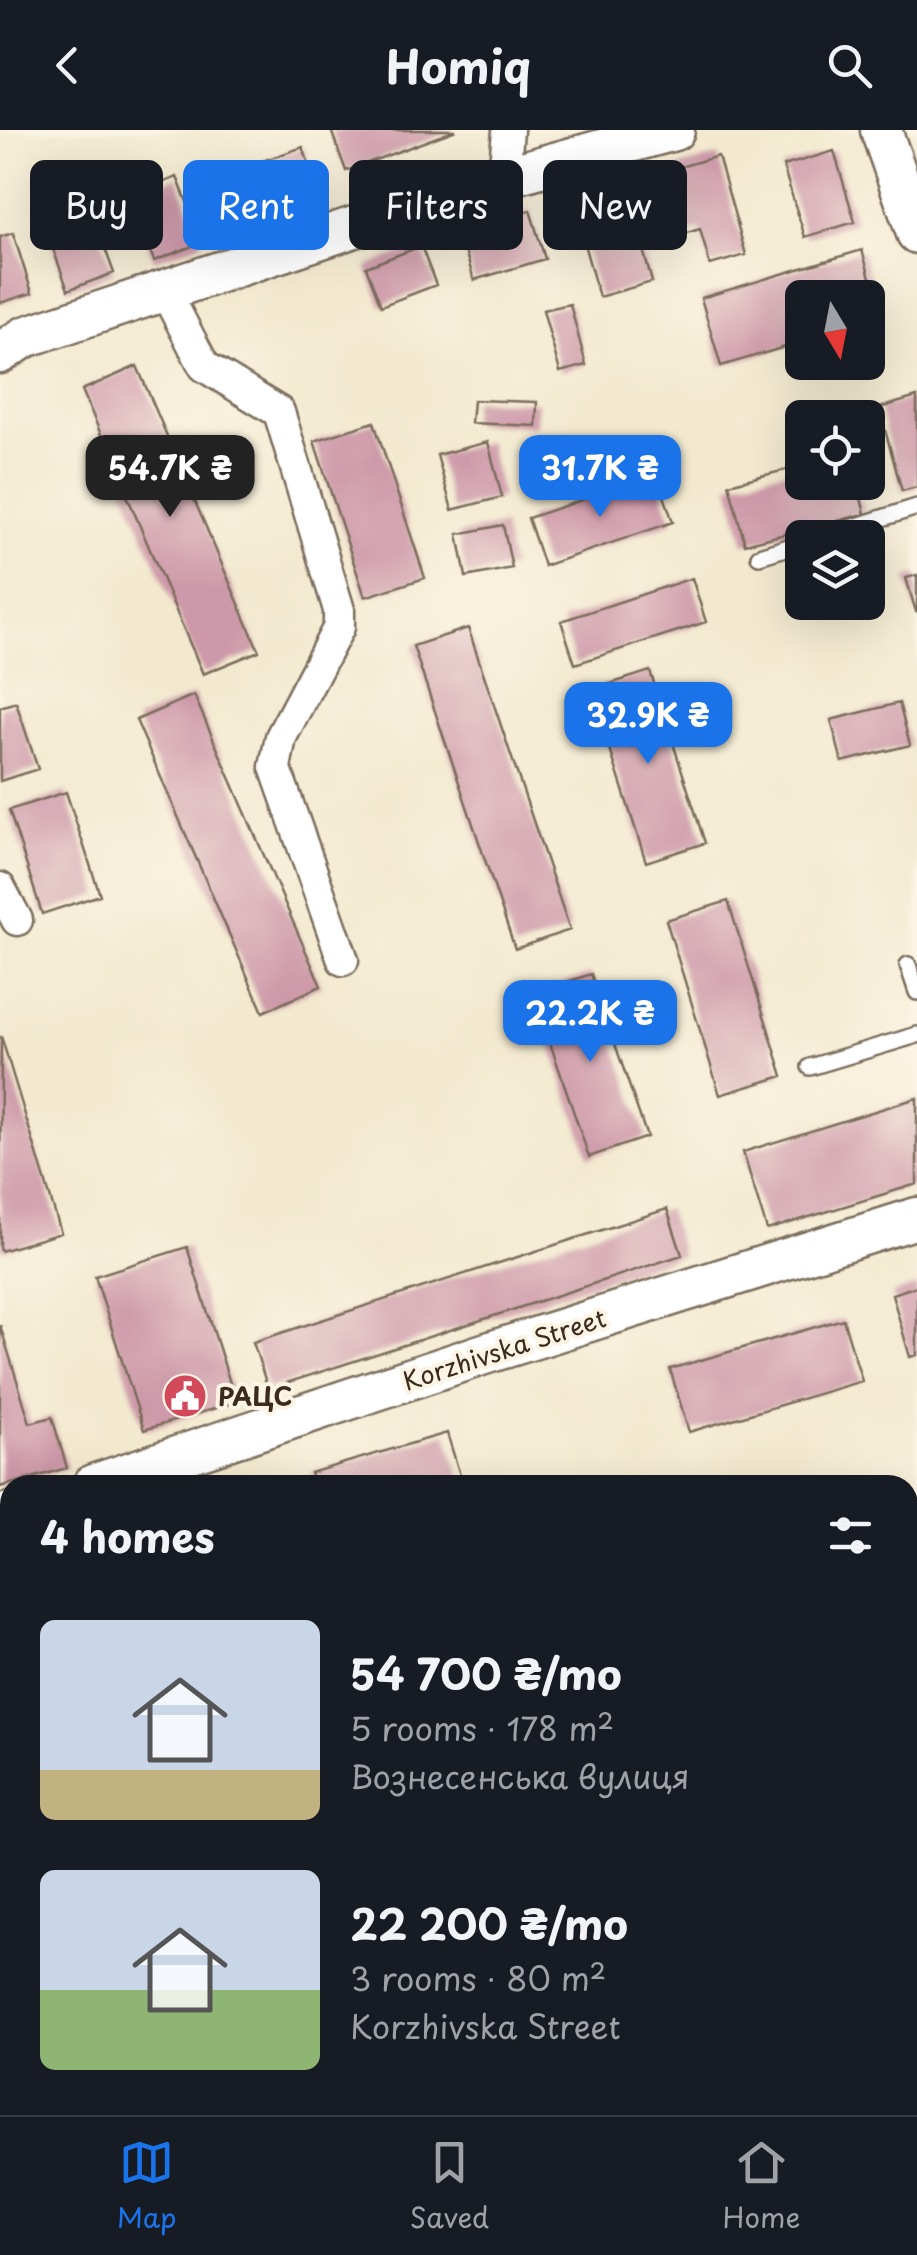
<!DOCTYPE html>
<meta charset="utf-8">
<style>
:root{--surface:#171b24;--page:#20242c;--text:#f1f3f6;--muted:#9ea1a6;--line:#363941;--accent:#1a73e8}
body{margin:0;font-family:"Playpen Sans",sans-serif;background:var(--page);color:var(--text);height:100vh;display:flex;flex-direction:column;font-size:38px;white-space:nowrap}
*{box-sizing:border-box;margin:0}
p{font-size:32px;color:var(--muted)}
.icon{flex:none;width:55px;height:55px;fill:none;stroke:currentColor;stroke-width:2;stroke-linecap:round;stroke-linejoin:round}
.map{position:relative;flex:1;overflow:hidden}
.sheet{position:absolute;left:0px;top:1345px;width:918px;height:640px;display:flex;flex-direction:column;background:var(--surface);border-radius:30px 30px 0 0;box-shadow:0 10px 40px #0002}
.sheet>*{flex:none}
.hud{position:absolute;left:30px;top:30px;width:858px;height:90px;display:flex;gap:20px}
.needle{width:65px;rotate:170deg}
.controls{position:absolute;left:785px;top:150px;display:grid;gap:20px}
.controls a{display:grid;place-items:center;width:100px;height:100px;border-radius:15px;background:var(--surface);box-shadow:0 10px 40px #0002;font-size:50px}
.price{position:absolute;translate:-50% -85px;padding:0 22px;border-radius:20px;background:var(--accent);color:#fff;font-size:32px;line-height:65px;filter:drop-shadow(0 2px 5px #0008)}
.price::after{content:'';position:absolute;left:50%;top:60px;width:30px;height:22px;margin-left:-15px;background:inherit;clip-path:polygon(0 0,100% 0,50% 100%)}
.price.on{background:#222;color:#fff}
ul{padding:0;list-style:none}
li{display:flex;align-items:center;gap:30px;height:250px;padding:0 40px}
li span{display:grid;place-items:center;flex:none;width:280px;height:200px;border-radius:15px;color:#555}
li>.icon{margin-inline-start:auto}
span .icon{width:120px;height:120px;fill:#fffc;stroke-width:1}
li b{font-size:42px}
h2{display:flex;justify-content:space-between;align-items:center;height:120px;padding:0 40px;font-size:42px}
.chip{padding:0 35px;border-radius:15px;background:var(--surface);box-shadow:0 10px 40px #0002;font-size:35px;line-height:90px}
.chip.on{background:var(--accent);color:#fff}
header{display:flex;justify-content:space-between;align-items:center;height:130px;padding:0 40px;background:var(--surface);font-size:45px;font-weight:700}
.menu{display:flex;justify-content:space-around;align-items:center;height:140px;border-top:2px solid var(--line);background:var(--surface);font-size:28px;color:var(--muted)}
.menu a{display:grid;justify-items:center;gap:5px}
.menu .on{color:var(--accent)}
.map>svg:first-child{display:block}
</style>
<header><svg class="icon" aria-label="back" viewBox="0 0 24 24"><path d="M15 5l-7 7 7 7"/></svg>Homiq<svg class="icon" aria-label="search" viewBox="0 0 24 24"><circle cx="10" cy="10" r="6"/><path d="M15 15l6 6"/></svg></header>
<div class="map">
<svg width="917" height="1985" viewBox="0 0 917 1985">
<rect width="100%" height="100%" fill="#fcf5e5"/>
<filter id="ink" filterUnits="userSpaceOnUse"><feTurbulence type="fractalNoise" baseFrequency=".01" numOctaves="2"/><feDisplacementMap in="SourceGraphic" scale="20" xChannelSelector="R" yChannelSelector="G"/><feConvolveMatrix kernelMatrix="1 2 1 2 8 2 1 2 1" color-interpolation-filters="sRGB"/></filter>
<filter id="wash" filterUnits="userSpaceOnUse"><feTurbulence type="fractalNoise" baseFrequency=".0048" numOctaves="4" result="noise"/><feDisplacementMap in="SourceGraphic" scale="40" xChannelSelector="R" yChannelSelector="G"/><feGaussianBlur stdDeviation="2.25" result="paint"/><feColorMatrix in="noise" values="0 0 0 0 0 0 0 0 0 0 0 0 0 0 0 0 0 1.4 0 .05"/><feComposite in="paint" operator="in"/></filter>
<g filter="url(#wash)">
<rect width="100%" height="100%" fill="#f2e9cf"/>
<g id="blocks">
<path fill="#cd98a9" d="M331,0h125l-110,41z
M303,17l17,50 -79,27 -17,-50z
M834,21l21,71 -50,15 -22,-71z
M718,26l28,99 -36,10 -10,-36 -58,17 10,36 -53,15 -28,-99z
M177,47l26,65 -49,19 -25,-65z
M91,80l23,63 -46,17 -23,-63z
M530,80l15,49 -71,21 -15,-49z
M13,103l19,60 -32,10v-66z
M421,116l15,39 -55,21 -15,-39z
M862,120l20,69 -14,4v-25h-66v44l-81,24 -20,-68z
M570,174l16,61 -26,7 -17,-62z
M137,236l122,285 -56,23 -121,-284z
M917,267v90l-15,4 -23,-83z
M473,270l64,2 -1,24 -65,-3z
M374,292l51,156 -60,19 -51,-156z
M488,312l14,55 -50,13 -15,-55z
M802,336v16h55l8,32 -120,30 -16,-60z
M657,345l16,47 -129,44 -16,-48z
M503,395l9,43 -46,9 -8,-43z
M917,445v37h-1l-10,-34z
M692,448l14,44 -131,42 -14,-43z
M468,498l102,302 -55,19 -102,-303z
M650,541l55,172 -59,19 -55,-172z
M194,565l127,291 -58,26 -127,-292z
M16,572l22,67 -38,12v-74z
M899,573l11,42 -68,17 -11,-42z
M66,662l34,103 -58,19 -33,-104z
M728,771l55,175 -63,19 -54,-175z
M591,844l56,163 -58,20 -56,-164z
M1,906l60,197 -60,18 -1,-4z
M917,968v86l-150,46 -24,-78z
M667,1079l15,46 -414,134 -15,-47z
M187,1117l49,155 -92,28 -49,-154z
M917,1156v69l-7,2 -18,-63z
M843,1189l19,62 -173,51 -19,-63z
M0,1195l30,98 22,-6 15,51 -67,19z
M447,1303l16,52h-149l-4,-12z
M908,1446l9,17v182l-9,5z
M917,1769v76l-9,3v-76z
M186,1975h65l4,10h-65z
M661,1975h60l-1,10h-59z"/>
</g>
</g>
<g filter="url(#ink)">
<use href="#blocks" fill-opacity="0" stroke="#7b6d5c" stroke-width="2.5"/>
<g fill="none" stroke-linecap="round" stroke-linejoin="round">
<defs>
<path id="lane" d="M819,408l98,-31
M759,426l43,-13
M908,835l9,27
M810,937l107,-32
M868,1985l1,-10"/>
<path id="street" d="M504,47l4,-47
M165,161l39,75 75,46 60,198v17l-58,110 -6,30 68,193
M0,758l17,32"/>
<path id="secondary" d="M881,0l36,103
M0,223l25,-16 479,-160 170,-47
M93,1355l391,-131 433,-136
M0,1386l10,-3"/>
<path id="primary" d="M0,1696l10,30
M91,1975l4,10"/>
</defs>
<use href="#lane" stroke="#7b6d5c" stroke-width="20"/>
<use href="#street" stroke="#7b6d5c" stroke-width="35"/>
<use href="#secondary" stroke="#7b6d5c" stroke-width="45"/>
<use href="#primary" stroke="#7b6d5c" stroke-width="50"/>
<use href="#lane" stroke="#fff" stroke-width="15"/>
<use href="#street" stroke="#fff" stroke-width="30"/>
<use href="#secondary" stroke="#fff" stroke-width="40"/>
<use href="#primary" stroke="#fff" stroke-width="45"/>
</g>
</g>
<defs>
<symbol id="civic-disc" viewBox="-11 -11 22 22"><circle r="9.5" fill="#d1495b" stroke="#fcf5e5"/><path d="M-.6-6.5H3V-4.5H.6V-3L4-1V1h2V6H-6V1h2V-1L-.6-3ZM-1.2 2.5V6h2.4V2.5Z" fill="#fff"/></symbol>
</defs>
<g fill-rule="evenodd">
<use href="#civic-disc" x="160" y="1241" width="50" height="50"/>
</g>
<g text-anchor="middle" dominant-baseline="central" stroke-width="8" stroke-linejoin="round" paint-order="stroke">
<g font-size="25" fill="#3b2a1e" stroke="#fcf5e5">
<text transform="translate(504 1219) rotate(-18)">Korzhivska Street</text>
</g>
<g font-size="25" font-weight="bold" fill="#3b2a1e" stroke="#fcf5e5" text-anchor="start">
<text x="218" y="1266">РАЦС</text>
</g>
</g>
</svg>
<div class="controls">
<a><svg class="needle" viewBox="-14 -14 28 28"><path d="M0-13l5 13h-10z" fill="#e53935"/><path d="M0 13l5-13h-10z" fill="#9ea1a6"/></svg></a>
<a><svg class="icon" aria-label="locate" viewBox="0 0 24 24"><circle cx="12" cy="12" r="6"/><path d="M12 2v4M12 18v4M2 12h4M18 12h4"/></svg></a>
<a><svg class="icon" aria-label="layers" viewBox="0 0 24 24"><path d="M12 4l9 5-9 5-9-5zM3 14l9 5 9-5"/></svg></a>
</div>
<b class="price on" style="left:170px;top:390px">54.7K ₴</b>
<b class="price" style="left:600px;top:390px">31.7K ₴</b>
<b class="price" style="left:648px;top:637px">32.9K ₴</b>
<b class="price" style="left:590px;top:935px">22.2K ₴</b>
<div class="hud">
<a class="chip">Buy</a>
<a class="chip on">Rent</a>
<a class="chip">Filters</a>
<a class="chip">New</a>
</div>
<section class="sheet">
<h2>4 homes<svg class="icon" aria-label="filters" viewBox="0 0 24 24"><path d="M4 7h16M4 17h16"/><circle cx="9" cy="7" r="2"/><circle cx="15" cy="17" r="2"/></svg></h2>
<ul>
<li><span style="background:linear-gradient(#c9d6e8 75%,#c2b280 0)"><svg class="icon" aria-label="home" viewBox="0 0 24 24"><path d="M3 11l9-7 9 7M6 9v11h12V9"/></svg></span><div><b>54 700 ₴/mo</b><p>5 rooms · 178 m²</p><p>Вознесенська вулиця</p></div></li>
<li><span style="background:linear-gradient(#c9d6e8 60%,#8fb573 0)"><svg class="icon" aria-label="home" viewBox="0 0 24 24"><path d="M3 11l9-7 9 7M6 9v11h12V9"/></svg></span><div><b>22 200 ₴/mo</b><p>3 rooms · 80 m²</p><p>Korzhivska Street</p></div></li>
</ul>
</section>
</div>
<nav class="menu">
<a class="on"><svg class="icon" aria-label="map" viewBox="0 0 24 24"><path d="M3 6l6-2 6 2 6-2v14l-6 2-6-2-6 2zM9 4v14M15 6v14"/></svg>Map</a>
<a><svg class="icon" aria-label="saved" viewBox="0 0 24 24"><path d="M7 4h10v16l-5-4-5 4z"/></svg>Saved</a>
<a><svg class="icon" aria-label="home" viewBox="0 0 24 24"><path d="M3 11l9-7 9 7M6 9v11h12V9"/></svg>Home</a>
</nav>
